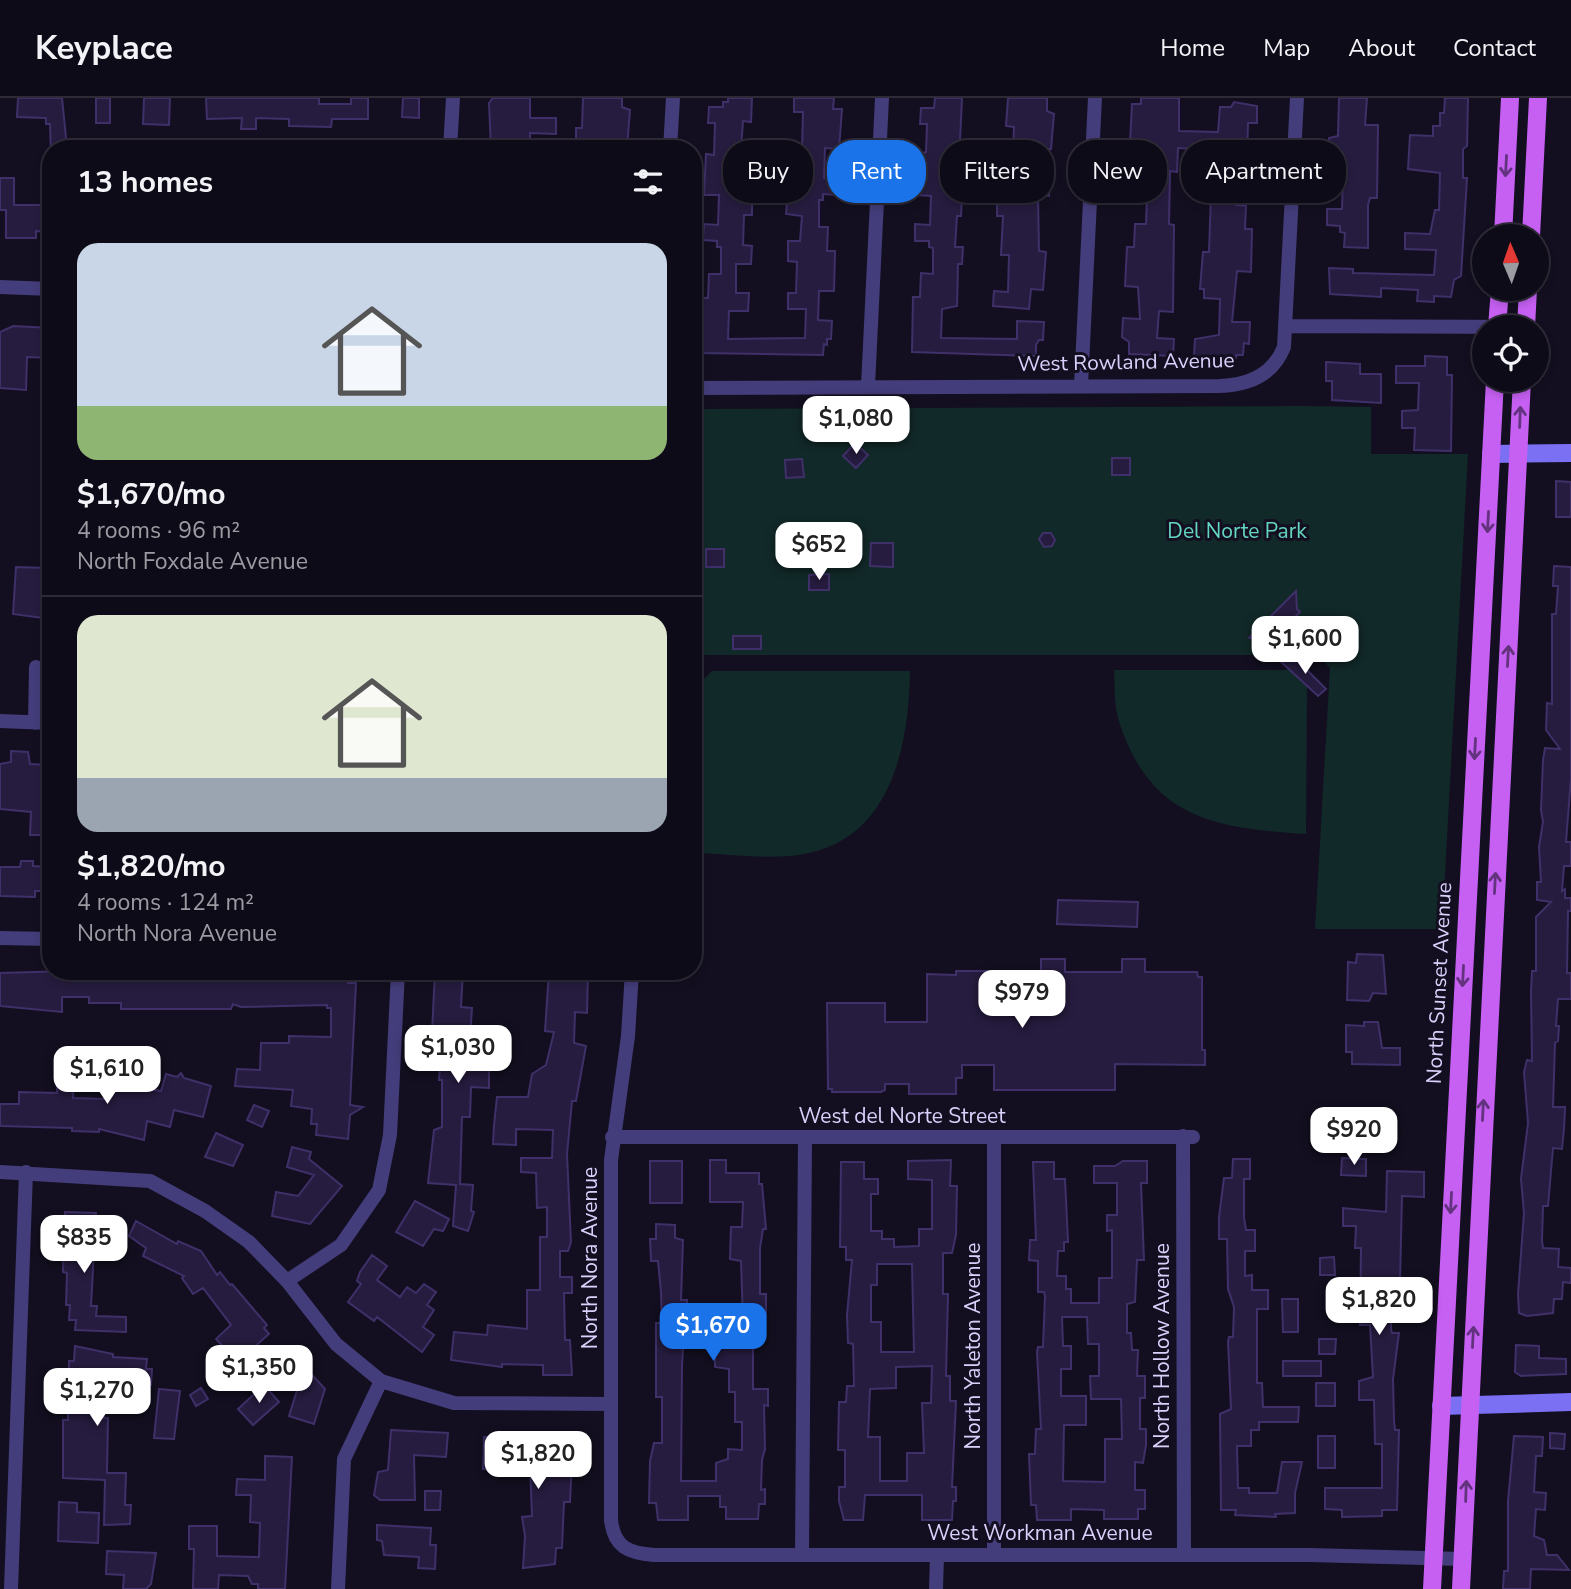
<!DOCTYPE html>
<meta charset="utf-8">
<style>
:root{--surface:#0e0b18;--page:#1c1925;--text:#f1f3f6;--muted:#9b9ba2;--line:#2e2b37;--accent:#1a73e8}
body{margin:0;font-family:"Nunito Sans",sans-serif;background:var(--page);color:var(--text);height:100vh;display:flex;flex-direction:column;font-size:26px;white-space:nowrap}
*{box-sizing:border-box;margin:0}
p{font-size:23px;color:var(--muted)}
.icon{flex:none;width:38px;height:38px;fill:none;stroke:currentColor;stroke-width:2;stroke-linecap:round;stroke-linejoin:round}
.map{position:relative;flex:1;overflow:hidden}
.details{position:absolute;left:42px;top:42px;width:660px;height:840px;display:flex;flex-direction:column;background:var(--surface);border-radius:28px;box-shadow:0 4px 10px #0003,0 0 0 2px var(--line)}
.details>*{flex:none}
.hud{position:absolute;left:723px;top:42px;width:665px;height:63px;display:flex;gap:14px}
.needle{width:46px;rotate:358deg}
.tools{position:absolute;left:1472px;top:126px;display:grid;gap:14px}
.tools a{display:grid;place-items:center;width:77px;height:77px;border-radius:50%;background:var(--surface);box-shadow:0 4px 10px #0003,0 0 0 2px var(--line);font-size:35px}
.price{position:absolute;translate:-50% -60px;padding:0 16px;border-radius:14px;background:#fff;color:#222;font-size:23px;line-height:46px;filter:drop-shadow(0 2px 4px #0008)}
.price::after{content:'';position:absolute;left:50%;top:42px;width:21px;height:16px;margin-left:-10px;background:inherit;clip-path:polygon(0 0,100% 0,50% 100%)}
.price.selected{background:var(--accent);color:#fff}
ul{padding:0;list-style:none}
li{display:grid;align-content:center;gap:14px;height:371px;padding:0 35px}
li+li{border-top:2px solid var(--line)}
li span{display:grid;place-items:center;height:217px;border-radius:21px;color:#555}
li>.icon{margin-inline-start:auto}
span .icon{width:126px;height:126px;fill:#fffc;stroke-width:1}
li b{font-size:30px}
h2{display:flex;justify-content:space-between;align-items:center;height:84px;padding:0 35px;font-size:30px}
.chip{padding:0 24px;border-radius:28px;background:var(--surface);box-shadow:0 4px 10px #0003,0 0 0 2px var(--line);font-size:24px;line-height:63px}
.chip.selected{background:var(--accent);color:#fff}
header{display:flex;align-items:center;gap:42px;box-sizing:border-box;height:98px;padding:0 35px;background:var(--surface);border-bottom:2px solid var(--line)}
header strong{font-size:33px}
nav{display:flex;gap:38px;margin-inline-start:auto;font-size:24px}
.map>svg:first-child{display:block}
</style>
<header>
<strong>Keyplace</strong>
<nav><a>Home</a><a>Map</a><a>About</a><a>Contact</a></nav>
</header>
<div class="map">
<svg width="1571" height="1491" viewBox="0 0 1571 1491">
<rect width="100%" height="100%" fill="#130f20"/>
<path fill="#122929" d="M1299,308l72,1v47h97l-26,475h-127l15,-261 -12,-13h-625v-246z
M1114,572h176l17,16 -1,148c-92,-6 -157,-15 -188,-116 -4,-14 -3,-32 -4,-48z
M712,573h198c-1,71 -17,164 -101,182 -34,8 -77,1 -112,0l2,-169z"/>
<path fill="#261c3f" stroke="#3f3069" stroke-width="2" fill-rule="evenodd" d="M18,0h44l4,40 -4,11h-11v5l-1,-30h-4v-6l-29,-1z
M96,0h14v25h-14z
M144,0h26l-1,27 -26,-1z
M206,0h113v6h32v-6h17v21h-36l-1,8 -42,-1v-7l-33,-1v11h-15l1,-11 -35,1z
M403,0h16v20l-17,-1z
M493,0h37v20h26v16l-26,-1v16h-39l-2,-46z
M583,0h39v9l8,3 -3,38 -37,1v-4l-14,-1v-16h6z
M728,0h24l-1,24 -8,-1 -2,28h11l-1,13h-8l-1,35h10v18h-8l-1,30 9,1 -1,18h-15v29h13l-1,18h-19l-1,28 77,-1 1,-29h-18v-16h8l1,-31 -9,-1v-20h12l2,-25 -16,-2 6,-64h10l1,-38h-9v-14h40l-1,11h9l-3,40 -14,-1 -1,30 14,1 -1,16 -14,-1v6h-4v27h9l-1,24h8l-1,40h-15l-1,29 14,1 -1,18h-4v6l-3,-1 -1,11 -123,-2 1,-55h7l1,-24h12v-27h-4v-6l-14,-1 1,-16 14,1 1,-30h-15l2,-41 8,1 1,-32h-7l1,-16h14v-5h5z
M935,0h27l-2,43h4l-1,26 -8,-1 -1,31 8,1 -1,18h-4l-2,31h8l-1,17h-4l-1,42 -15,3 -1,29 76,1v-18l27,1 -1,18h-4l-3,5v11l-124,-4 1,-55h7l1,-24 12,1v-26l-4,-1v-6h-14v-17l15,1 1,-29 -14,-1 1,-40 8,-3 1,-28h-7l1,-16h13z
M1008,0h39v13l7,3 -3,35h-14l-1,30 14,1 -1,16 -11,-1 1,56 7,1 -3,38 -12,-1 -2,20 -36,-3 1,-15 14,1 1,-37h-8l2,-39h-6v-17h11l1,-27h-6l1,-21 9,1 1,-25 -8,-1z
M1141,0h38v33l39,1 2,-25h11l3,-5 23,4v17h-9l-1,36h9l-1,16h-14v6h-5v24l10,1 -1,23h7l-1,43 -14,-1 -5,51h18l-1,22 -5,-1 -1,12h-7v3l-42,-2 1,-17 24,-4 1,-36 -16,-1v-9h-4l3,-37h6l2,-58h-9l1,-18h10l2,-26 -37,-2 -1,24 -7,-1 -1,53 5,1 -1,87 -14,-1 -2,27 17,1 -1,17 -44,-2v-12l-7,-5 1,-19 17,1 -2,-32 -13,-1 2,-39h7l1,-23h11l1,-27h-4v-6l-14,-1 1,-16 14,1 1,-32h-15l2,-39h9z
M1339,0h28l-2,27h13l-1,73h-7l-2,7v43l-24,-1 1,-14 -5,-1v-6l-13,-1v-16h15l1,-31h-15l1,-40 9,-2z
M1445,0h23l-1,48 -4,3v29h4l-6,98 -7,4 -3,17 -17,-1v6l-17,-1 1,-11 -37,-2v9l-51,-3 -1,-26 24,1v4l81,2 2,-25 -31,-1v-16l25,1 5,-24h4l1,-37 -32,-4 2,-34 23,1v-10h7v-13h4z
M0,80h14v27h37v27l-15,-1v7h-30v-28h-6z
M13,228l38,2v30l-24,-1 -1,33 -26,-2v-56z
M1425,258l22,1v18h5l-1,76 -37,-1 1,-22h-13v-17l16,-1 1,-27h-23v-17h29z
M1326,264l34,2v10h21v29l-49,-3v-19h-6z
M855,345l13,12 -12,13 -13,-12z
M1112,360h18v17h-18z
M802,361l2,18 -18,1 -1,-18z
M1556,383l15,1v35h-15z
M1043,435h8l4,7 -3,6 -8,1 -5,-8z
M871,445h22v24l-23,-1z
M706,451h18v18h-18z
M1554,468l17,1v211l-5,64h5v24h-7l-2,25 3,-2v9h6v13h-3l-1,62h4v26h-13l-2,27h3l-1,15 -3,2 -2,64h12l-1,22 -2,20 -9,-1 -5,58h-5l-1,35 1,7 16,1 -1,18 13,1v15l-8,-1 -1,17h-8l-1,14 -26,3 -8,-3 -1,-19 6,-81 -3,-34 7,-56 -4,-51 3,-12 5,1 -1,-70 1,-20h4v-54l15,-15 -14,-2v-18h4l-2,-35 4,-25 -2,-12 2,-50 2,-12 15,1 -14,-19 1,-27 5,1v-90h4l2,-28h-5z
M16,469l33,1 2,51 -38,-5z
M829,476v16h-20v-15z
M1296,493l1,18 3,3 -4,4 12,12 -13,14 -46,-4z
M733,538h28v13h-28z
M1280,563h18l28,28 -8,7z
M11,653l17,1 2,12 21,1 -4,70h-17l1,-23 -31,-3v-45l11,-2z
M21,763h12v5l18,1v24h-16v6l-35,-1v-29h20z
M1058,802l80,2 -1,25 -80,-3z
M1357,856l26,1 3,39 -13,-1 -4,8 -22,-1 1,-38 8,1z
M1041,861h24v13h57v-13h23v13h52l1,5h4v73h3v15l-90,-1v26h-121v-25h-32v13h-6v16h-47v-10h-24v6l-4,2h-49v-3h-4l-1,-86h58v19h42v-48l29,1v-4h85z
M69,873l197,2v7h38v-6l44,1v8h8l-6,122 13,2 -13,8 -2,24 -32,-4 1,-11h-6l1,-15 -21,-3 2,-16 -58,-4 2,-17 23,1 1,-27h28v-7l42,1v-29h-4v-3l-86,2 -8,-3 -2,5h-110v-6h-32v-6h-27v15l-62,-6v-33z
M435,873h28l-2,36 11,1 -2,30 36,3 2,6 -1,18 -18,1v22l-18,-1 -1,30h-8l-2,67 13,1 -2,26 3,1 -6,19 -15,-5 3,-41 -28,-2 6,-53 8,-3v-47h-3l3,-46 -10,-1z
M549,873h39l-1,42 -12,-1 -1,31 12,3 -10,55h-4l-5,53 4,88 -3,9h-8v26h12v16h-8l1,47h5l2,35h-29v-10l-41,-1v3l-51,-7 3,-28 33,3 1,-10 39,4v-39h13v-53h7v-30l-10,1 -1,-35 -15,-1v-14h31l1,-28 -37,-1v16l-23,-1 1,-19 3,-28h31l4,-23 14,-9 8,-33 -9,-1z
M1364,924h14l4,26h18v17l-48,-1v-12h-6v-27l18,1z
M58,966h16l-1,34 33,1 2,-21 17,1 -1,6 37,6 5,-17 11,3 4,-4 3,5 27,8 -8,31 -29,-7 -4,17 -23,-6 -3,19 -45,-11v3l-27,-1v-3l-72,-2v-22h19v-12l38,1z
M254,1007l15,6 -7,16 -15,-7z
M216,1035l27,12 -10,21 -28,-9z
M292,1049l19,5 -2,7 33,27 -32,38 -38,-8 4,-24 22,4 16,-21 -27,-8z
M1342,1060l24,1v17l-25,-1z
M1233,1061h17v20h-6v39l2,12h9v21h-10v25l7,-1v15h16v19h-11v74h5l1,24h36l-1,15h-39v8h-8v16h-14l1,42h11v5h28l5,-31h20l-7,31v20l-20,1 1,3 -41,-2 1,-5h-15l-1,-96 11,-5 -3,-68 1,-4h4l1,-30 -6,-18 -1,-50h-8v-22l5,-39h8z
M710,1062h16v13h33v11h3l4,45h-3l-3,19v46h6v22h-6v28h-7v45h15v17l-4,-1 1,44 -3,11 -1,30 4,-1v15h-6l-1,15h-32v-12h-6v-11h-32v24h-30l-2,-17h-7l1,-42 4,-18h8v-46h-6v-74h6l-1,-31 -3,-31h-7l-1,-22h6v-15l19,1v13l8,2 -2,60h6v48h-4l-1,18 -1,115h35v-18l12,-4v-10l14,1v-28h-7v-30h-6v-23l-14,-2v-27h7v-7h12v-12h9l-2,-60 -11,-2 1,-32h11l1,-25h-33z
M951,1062l-1,26h7l-1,49 -4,18h-9v41h5l-2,82h4v25h6l-4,86h4v14h-3l-1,19h-30v-25h-57l-2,25h-19l-5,-19v-14h6v-37h-7l1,-48h7l1,-16h7l-1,-42 -5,-1 -1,-28 5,-55h-6v-13h-6l1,-85h23v17h14v15h-7v37h11v8h12v8l25,-1v-17h13v-49l-24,-1v-18zM877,1166h35l2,88h-33v-30h-10v-37h6zM932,1268l-1,37h-9l2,50h-17v28h-27v-44h-12l2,-48 26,-1v-21z
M650,1063h32v42h-32z
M1123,1063h24v22h-6l3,77h-7l-2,42 -8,2v29h4l1,17h6l-1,26h8v22h-5v31h6v16l-3,18 -8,-1v28h10v19h-7v10h-34v-9l-33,-1v11h-34l-1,-15h-5l-2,-51h6l1,-25h5l-4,-77 1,-5h5l2,-51 -1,-4h-6v-31l-9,-1 1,-20h6l-3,-78h21v17h11l3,63h-4v9h-6l-1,25h9v13h5v14h28v-25h13v-48l-5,1v-16h10v-32h-23v-17h21zM1062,1219h25l1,27h11v32h-9l1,23h30l1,40h-17v43l-42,-1 1,-56h22v-29h-25v-27h10v-23h-8z
M1387,1073l37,1v25l-22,-1 -2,85h-6v15h-3v33l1,4h7l-6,46 1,41 1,10h4l-2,80h-15v6l-40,1v-7l-17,-1v-21h57v-44h-7l-1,-44h-15v-19l14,-4 -3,-52h-10l1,-77h-6l1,-22h-13v-18l43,4z
M415,1103l34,18 -6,12 -9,-2 -11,17 -27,-14z
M65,1114l31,1 -5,93h6l-1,10 30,1v15l-51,-2 1,-10h-7l1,-15h-4l1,-32 -4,-1z
M136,1123l41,23 1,-3 23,10 16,24 3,-3 10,13 2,-1 35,41 -3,3 5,6 -16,14 7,9 -12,10 -11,-13 -4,3 -17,-18 15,-14 -28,-37 -10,6 -11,-16 2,-2 -41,-20 3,-8 -17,-12z
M372,1157l15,11 -10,14 23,17 7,-10 9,6 8,-9 12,8 -9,13 7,5 -11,17 11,8 -12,17 -45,-35 -3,4 -26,-19 13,-18 -4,-3 3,-9z
M1334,1159l1,18h-15v-17z
M1282,1201h16v33h-15z
M1319,1241h17l-1,15h-16z
M1516,1247l23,1v12l27,1v15l-45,2 -6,-4z
M75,1248l38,8v3l34,2 -1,10h6l-1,16 -29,-1v-13l-27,-1 -1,7 -8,-1 -1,32h19v10h4l-1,55h19l-1,32h6l-1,19 -26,1 1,-45 -42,-2v-58h5l1,-59h5z
M292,1255l33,36 -11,35 -25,-8 10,-32 -20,-19z
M1283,1263h38v15h-38z
M1316,1285h19v23h-19z
M264,1287l15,17 -26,23 -15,-16z
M201,1290l7,11 -12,7 -6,-11z
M159,1291l21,2 -6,48 -20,-1z
M391,1332l57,3 -2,24 -32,-2 1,45h-35l-6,-5 4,-23 10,-2z
M1550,1335l15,1 -1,15 -14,-1z
M1318,1338h17v32h-17z
M1514,1338l29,1 -1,19h-6l-2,36 12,1 -1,17 -9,-1 -2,27 10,4 3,15h10l12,15 -38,-1 -1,20h-27l1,-18h4v-70z
M484,1339l22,1v3l61,-1 1,20h4l-2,42h-6l-2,46h-6l-1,16 -32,4 2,-32 -3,-19 10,-1 -2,-51 -26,-1v6l-21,-1z
M265,1358l27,1 -7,132h-27v-5h-6l-4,-8 -29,-1 -1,14h-25l1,-40h-5v-23h28v30l42,1 1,-34 -10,-1 1,-27h-15l1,-16 28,1z
M425,1393h16l-1,19h-15z
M59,1404l18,1v9l22,1 -1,30 -40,-2z
M377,1427l54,3 -1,17h6l-1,24 -17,-1 1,-11 -35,-2 -2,-14 -5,-1z
M107,1453l49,2 -5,31 -5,5h-23l1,-14 -18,-1z"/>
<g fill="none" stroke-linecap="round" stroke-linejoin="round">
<path stroke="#443d7b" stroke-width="14" d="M450,51l3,-51
M670,51l3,-51
M0,189l51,2
M1287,228l239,1
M868,288l14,-288
M1081,288l14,-288
M693,290l527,-2c29,-1 53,-11 64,-39l13,-249
M0,623l51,2
M35,625l1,-56
M0,840l51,1
M632,873l-4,65 -17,124v360c3,27 17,33 43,35h655l154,4
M1183,1038l1,419
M612,1039h581
M994,1039v418
M0,1074l150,9 55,30 44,31 38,39 49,63 45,37 73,22 157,1
M287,1183l54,-36 38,-55 11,-55 8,-164
M802,1457l3,-418
M11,1491l15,-417
M338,1491l6,-130 37,-78
M936,1491l1,-33"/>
<path stroke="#7b6ff4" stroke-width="18" d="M1491,356l80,-1
M1441,1308l130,-4"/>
<path stroke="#c660f3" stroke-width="18" d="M1503,138l7,-138
M1531,138l7,-138
M1497,229l3,-38
M1526,229l2,-38
M1432,1491l63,-1209
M1461,1491l61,-1209"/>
</g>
<defs><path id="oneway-shaft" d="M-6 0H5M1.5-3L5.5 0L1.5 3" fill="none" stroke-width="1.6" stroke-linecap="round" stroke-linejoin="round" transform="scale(1.75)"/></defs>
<g stroke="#64337f">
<use href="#oneway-shaft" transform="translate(1506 68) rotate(93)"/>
<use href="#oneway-shaft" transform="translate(1520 319) rotate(-88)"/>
<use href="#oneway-shaft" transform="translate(1488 424) rotate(93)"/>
<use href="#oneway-shaft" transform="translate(1508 558) rotate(-87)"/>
<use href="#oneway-shaft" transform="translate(1475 651) rotate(93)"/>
<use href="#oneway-shaft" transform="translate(1495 785) rotate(-87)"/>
<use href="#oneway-shaft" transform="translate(1463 878) rotate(93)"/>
<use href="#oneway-shaft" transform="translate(1483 1012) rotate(-87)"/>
<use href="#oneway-shaft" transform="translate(1451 1105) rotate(93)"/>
<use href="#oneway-shaft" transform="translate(1473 1239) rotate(-87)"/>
<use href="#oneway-shaft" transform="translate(1466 1393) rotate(-88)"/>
</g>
<g text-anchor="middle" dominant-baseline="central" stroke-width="6" stroke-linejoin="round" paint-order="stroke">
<g font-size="21" fill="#d9d1fb" stroke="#130f20">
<text transform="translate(1126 264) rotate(-1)">West Rowland Avenue</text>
<text transform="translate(1439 885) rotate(-87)">North Sunset Avenue</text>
<text x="902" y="1018">West del Norte Street</text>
<text transform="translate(590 1160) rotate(-90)">North Nora Avenue</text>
<text transform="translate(973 1248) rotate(-90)">North Yaleton Avenue</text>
<text transform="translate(1162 1248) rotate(-90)">North Hollow Avenue</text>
<text x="1040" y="1435">West Workman Avenue</text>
</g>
<g font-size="21" fill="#63d5c0" stroke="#130f20">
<text x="1237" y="433">Del Norte Park</text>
</g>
</g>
</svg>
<div class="tools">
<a><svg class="needle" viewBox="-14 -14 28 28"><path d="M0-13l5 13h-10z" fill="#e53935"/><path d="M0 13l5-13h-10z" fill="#9b9ba2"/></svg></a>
<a><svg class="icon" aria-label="locate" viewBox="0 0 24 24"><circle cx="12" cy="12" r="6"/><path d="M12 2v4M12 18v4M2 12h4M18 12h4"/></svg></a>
</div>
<b class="price" style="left:856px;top:358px">$1,080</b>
<b class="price" style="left:819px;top:484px">$652</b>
<b class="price" style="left:1305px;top:578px">$1,600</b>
<b class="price" style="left:1022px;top:932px">$979</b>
<b class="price" style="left:458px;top:987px">$1,030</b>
<b class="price" style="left:107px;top:1008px">$1,610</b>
<b class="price" style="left:1354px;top:1069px">$920</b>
<b class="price" style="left:84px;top:1177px">$835</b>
<b class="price" style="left:1379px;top:1239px">$1,820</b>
<b class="price selected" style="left:713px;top:1265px">$1,670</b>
<b class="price" style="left:259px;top:1307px">$1,350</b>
<b class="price" style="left:97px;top:1330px">$1,270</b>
<b class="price" style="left:538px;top:1393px">$1,820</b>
<div class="hud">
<a class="chip">Buy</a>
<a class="chip selected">Rent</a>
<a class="chip">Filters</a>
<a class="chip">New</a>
<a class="chip">Apartment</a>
</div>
<section class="details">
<h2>13 homes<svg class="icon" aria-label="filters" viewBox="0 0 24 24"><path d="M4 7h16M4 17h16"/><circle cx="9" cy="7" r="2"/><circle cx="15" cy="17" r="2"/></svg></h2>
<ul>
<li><span style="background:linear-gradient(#c9d6e8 75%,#8fb573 0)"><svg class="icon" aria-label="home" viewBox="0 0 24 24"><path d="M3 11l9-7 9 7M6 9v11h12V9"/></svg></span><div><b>$1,670/mo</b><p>4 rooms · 96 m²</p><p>North Foxdale Avenue</p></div></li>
<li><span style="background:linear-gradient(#dfe7d0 75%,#9aa5b1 0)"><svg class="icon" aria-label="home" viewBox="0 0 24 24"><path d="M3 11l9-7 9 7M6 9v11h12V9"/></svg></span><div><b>$1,820/mo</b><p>4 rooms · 124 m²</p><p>North Nora Avenue</p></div></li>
</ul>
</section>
</div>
